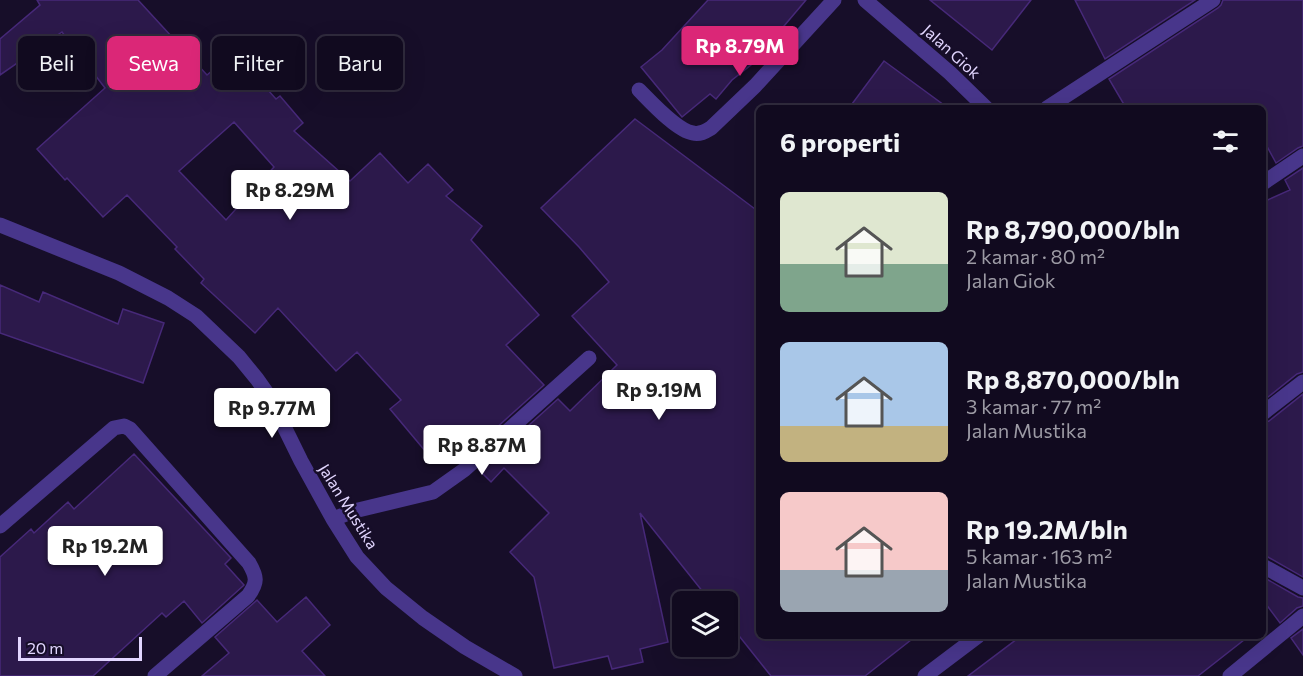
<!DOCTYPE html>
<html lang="id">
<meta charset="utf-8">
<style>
:root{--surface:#110a1f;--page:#1e182c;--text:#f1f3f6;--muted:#9c9aa4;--line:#302b3d;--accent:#db2777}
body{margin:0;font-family:Commissioner,sans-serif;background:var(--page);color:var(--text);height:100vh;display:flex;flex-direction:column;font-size:22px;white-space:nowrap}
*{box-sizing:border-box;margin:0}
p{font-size:20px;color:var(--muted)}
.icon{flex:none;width:33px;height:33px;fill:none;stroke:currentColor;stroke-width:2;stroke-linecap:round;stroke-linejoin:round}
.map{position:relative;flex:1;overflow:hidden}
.details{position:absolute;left:756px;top:105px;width:510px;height:534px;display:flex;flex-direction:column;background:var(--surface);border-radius:9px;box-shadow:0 6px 24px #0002,0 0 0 2px var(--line)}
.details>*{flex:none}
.guide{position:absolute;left:18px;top:36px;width:570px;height:54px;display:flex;gap:12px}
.buttons{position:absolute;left:672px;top:591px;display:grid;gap:12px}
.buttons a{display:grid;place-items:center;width:66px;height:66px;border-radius:9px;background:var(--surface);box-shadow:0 6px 24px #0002,0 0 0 2px var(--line);font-size:30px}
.scale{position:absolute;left:18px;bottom:15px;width:124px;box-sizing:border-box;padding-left:6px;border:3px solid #e2d6ff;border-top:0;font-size:16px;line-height:21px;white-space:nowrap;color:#e2d6ff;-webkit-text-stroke:4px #170e29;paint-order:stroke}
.price{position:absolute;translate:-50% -51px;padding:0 14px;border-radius:6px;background:#fff;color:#222;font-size:20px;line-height:39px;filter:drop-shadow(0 2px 3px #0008)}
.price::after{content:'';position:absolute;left:50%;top:36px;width:18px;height:14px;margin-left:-9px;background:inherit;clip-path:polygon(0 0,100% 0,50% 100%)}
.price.active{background:var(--accent);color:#fff}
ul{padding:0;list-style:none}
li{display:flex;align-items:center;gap:18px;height:150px;padding:0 24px}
li span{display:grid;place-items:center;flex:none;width:168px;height:120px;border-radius:9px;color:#555}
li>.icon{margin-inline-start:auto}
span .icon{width:72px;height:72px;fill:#fffc;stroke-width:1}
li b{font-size:26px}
h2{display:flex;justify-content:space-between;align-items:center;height:72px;padding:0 24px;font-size:26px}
.pill{padding:0 21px;border-radius:9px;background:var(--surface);box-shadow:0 6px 24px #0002,0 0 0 2px var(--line);font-size:21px;line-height:54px}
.pill.active{background:var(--accent);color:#fff}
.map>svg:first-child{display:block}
</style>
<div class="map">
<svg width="1303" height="676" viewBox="0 0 1303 676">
<rect width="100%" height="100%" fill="#170e29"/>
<path fill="#2c194b" stroke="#472979" stroke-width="1.5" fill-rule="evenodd" d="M37,0h101l69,75 27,-23 42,47 4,-3 23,27 -9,8 56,50 30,-28 28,30 20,-19 25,26 -7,6 36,30 -11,14 68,75 -33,30 38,40 -79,71 -14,-15 -20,17 -41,-49 11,-9 -44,-48 -21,19 -58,-63 -23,25 -54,-50 3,-4 -29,-30 2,-2 -50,-52 -24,22 -36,-39 -2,2 -28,-31 68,-61 -43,-56 -62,43v-36l40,-34zM234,122l40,45 -48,53 -47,-49z
M708,0h98l-55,65 -19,15 -16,19 -6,-5 -28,23 -41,-50 21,-17z
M930,0h101l-39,50z
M1075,0h120l-90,59z
M1223,0h80v146l-5,2 -22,15 -13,-24v-31h-137l-17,-29 109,-71 3,-3z
M884,61l64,47h-99z
M635,119l124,93v424h157l-51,40h-94l-43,-54v-20h-17l-71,-89 28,129 -28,7 3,13 -31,7 -4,-13 -54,12 -20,-91 -24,-25 39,-39 -45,-45 -13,14 -12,-12 79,-71 12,12 47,-46 -45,-49 37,-34 -30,-35 -38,-39z
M1303,168v204l-6,2 -34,27v-199l27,-12 -5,-10z
M0,285l39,17 4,-10 75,32 5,-15 41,14 -21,60 -143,-50z
M1303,394v183l-35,-20 -5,-1v-133l6,-2z
M134,454l97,104 -6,6 19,21 -1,1 -41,37 -18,-22 -18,16 -4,-4 -69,63h-93v-119l31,-28 3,4 34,-31 6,7z
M1263,577l35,20 5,1v8l-6,2 -17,15 -17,-23z
M306,597l24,28 -28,26 23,25h-123l27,-23 -14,-16 42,-37 20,22z
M1303,629v26l-12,-17z
M1021,636h228l-51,40h-230z"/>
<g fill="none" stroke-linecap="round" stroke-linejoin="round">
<path stroke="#48368b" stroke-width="15" d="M865,0l85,73 36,35
M639,90c11,11 38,41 54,43 7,2 13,-2 18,-5l44,-42 79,-86
M1047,108l166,-108
M1263,183l40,-27
M0,225l119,48 49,25 28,18 43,41 18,22 12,17 32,65 32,58 24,38 29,31 37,30 42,29 50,29
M1263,413l40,-31
M333,519l21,-8 79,-19 31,-22 125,-112
M0,526l114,-98 10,-2 6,3 119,134c8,14 9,19 -1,33l-93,80
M1263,566l40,22
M925,676l53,-40
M1230,676l73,-60"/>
</g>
<g text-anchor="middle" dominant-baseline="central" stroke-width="5" stroke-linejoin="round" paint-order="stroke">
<g font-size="16" fill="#e2d6ff" stroke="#170e29">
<text transform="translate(952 51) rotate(42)">Jalan Giok</text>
<text transform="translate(349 506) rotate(58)">Jalan Mustika</text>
</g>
</g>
</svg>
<div class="buttons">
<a><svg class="icon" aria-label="layers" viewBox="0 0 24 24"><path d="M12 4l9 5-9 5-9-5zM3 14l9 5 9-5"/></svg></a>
</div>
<div class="scale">20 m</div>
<b class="price active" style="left:740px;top:77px">Rp 8.79M</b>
<b class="price" style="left:290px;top:221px">Rp 8.29M</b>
<b class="price" style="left:659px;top:421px">Rp 9.19M</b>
<b class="price" style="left:272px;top:439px">Rp 9.77M</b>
<b class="price" style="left:482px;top:476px">Rp 8.87M</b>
<b class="price" style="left:105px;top:577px">Rp 19.2M</b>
<div class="guide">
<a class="pill">Beli</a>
<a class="pill active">Sewa</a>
<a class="pill">Filter</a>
<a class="pill">Baru</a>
</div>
<section class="details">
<h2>6 properti<svg class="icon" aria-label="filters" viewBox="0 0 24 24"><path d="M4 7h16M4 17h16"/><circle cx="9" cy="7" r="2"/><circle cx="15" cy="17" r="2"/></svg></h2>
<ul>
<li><span style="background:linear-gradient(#dfe7d0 60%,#7fa58c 0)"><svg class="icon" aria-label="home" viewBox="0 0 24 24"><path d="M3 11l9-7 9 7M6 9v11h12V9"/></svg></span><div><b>Rp 8,790,000/bln</b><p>2 kamar · 80 m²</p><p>Jalan Giok</p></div></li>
<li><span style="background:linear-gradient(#a9c7e8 70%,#c2b280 0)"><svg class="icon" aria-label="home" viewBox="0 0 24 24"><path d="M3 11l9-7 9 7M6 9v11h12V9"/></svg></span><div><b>Rp 8,870,000/bln</b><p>3 kamar · 77 m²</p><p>Jalan Mustika</p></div></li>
<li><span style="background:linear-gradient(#f6c9c9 65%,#9aa5b1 0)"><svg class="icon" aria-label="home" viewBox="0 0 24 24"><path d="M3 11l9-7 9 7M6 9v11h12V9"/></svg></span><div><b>Rp 19.2M/bln</b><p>5 kamar · 163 m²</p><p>Jalan Mustika</p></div></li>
</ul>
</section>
</div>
